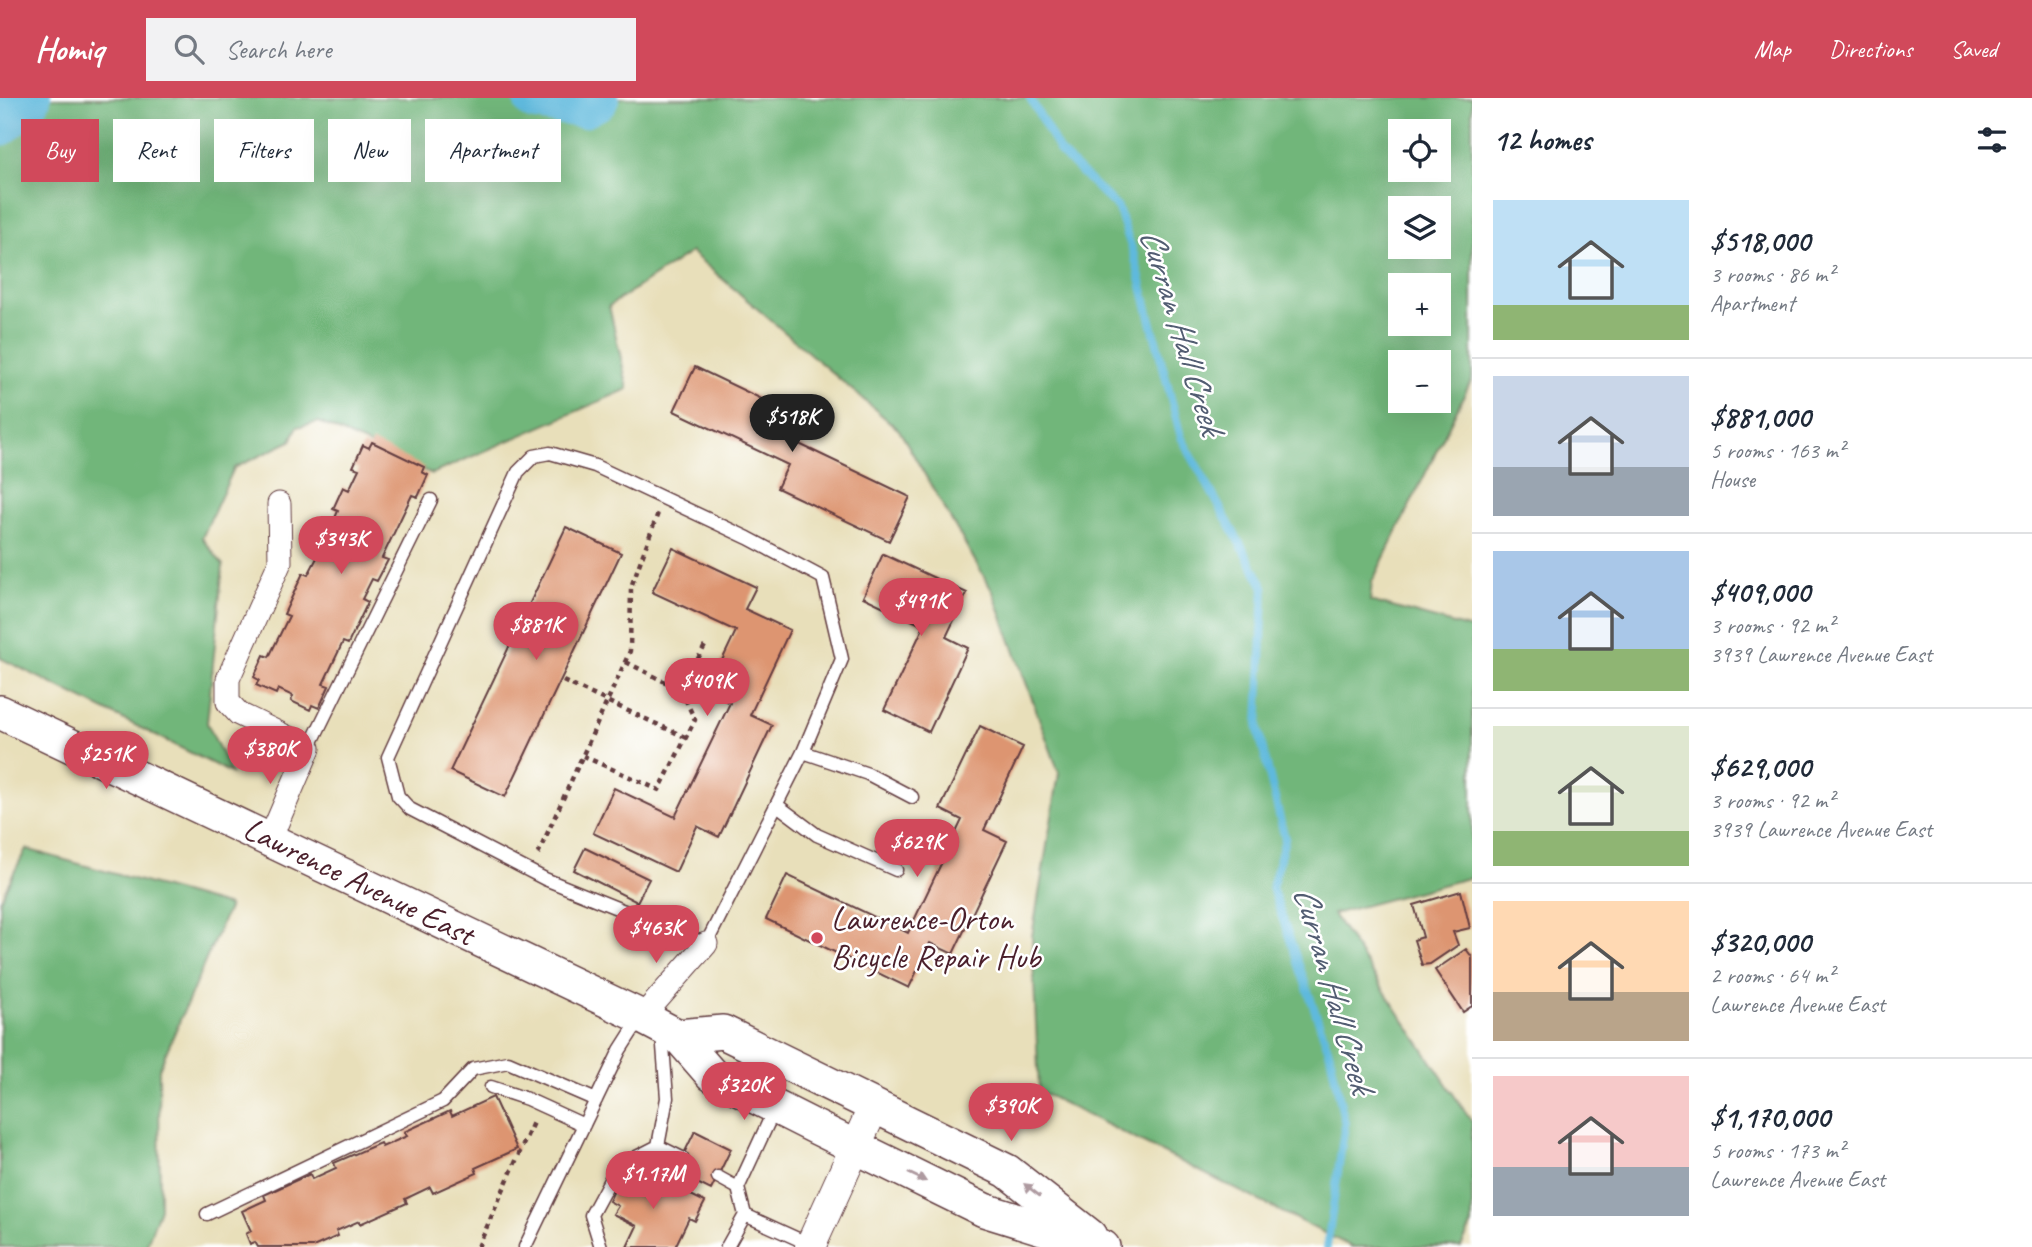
<!DOCTYPE html>
<meta charset="utf-8">
<style>
:root{--surface:#fff;--page:#f2f2f3;--text:#1f2937;--muted:#747a83;--line:#e0e1e3;--accent:#d1495b}
body{margin:0;font-family:Caveat,sans-serif;background:var(--page);color:var(--text);height:100vh;display:flex;flex-direction:column;font-size:26px;white-space:nowrap}
*{box-sizing:border-box;margin:0}
p{font-size:23px;color:var(--muted)}
.icon{flex:none;width:38px;height:38px;fill:none;stroke:currentColor;stroke-width:2;stroke-linecap:round;stroke-linejoin:round}
.map{position:relative;flex:1;overflow:hidden}
.panel{display:flex;flex-direction:column;background:var(--surface);width:560px}
.panel>*{flex:none}
.banner{position:absolute;left:21px;top:21px;width:665px;height:63px;display:flex;gap:14px}
.tools{position:absolute;left:1388px;top:21px;display:grid;gap:14px}
.tools a{display:grid;place-items:center;width:63px;height:63px;border-radius:0px;background:var(--surface);box-shadow:0 7px 28px #0002;font-size:35px}
.price{position:absolute;translate:-50% -60px;padding:0 16px;border-radius:24px;background:var(--accent);color:#fff;font-size:23px;line-height:46px;filter:drop-shadow(0 2px 4px #0008)}
.price::after{content:'';position:absolute;left:50%;top:42px;width:21px;height:16px;margin-left:-10px;background:inherit;clip-path:polygon(0 0,100% 0,50% 100%)}
.price.selected{background:#222;color:#fff}
ul{padding:0;list-style:none}
li{display:flex;align-items:center;gap:21px;height:175px;padding:0 21px}
li+li{border-top:2px solid var(--line)}
li span{display:grid;place-items:center;flex:none;width:196px;height:140px;border-radius:0px;color:#555}
li>.icon{margin-inline-start:auto}
span .icon{width:84px;height:84px;fill:#fffc;stroke-width:1}
li b{font-size:30px}
h2{display:flex;justify-content:space-between;align-items:center;height:84px;padding:0 21px;font-size:30px}
.tag{padding:0 24px;border-radius:0px;background:var(--surface);box-shadow:0 7px 28px #0002;font-size:24px;line-height:63px}
.tag.selected{background:var(--accent);color:#fff}
header{display:flex;align-items:center;gap:42px;box-sizing:border-box;height:98px;padding:0 35px;background:var(--accent);color:#fff}
header strong{font-size:33px}
nav{display:flex;gap:38px;margin-inline-start:auto;font-size:24px}
.search{width:490px;height:63px;background:var(--page);display:flex;align-items:center;gap:18px;box-sizing:border-box;padding:0 24px;border-radius:0px;color:var(--muted);font-size:26px}
main{display:flex;flex:1;min-height:0}
.map>svg:first-child{display:block}
</style>
<header>
<strong>Homiq</strong>
<div class="search"><svg class="icon" aria-label="search" viewBox="0 0 24 24"><circle cx="10" cy="10" r="6"/><path d="M15 15l6 6"/></svg>Search here</div>
<nav><a>Map</a><a>Directions</a><a>Saved</a></nav>
</header>
<main>
<div class="map">
<svg width="1472" height="1149" viewBox="0 0 1472 1149">
<rect width="100%" height="100%" fill="#fff"/>
<filter id="ink" filterUnits="userSpaceOnUse"><feTurbulence type="fractalNoise" baseFrequency=".0143" numOctaves="2"/><feDisplacementMap in="SourceGraphic" scale="14" xChannelSelector="R" yChannelSelector="G"/><feConvolveMatrix kernelMatrix="1 2 1 2 8 2 1 2 1" color-interpolation-filters="sRGB"/></filter>
<filter id="wash" filterUnits="userSpaceOnUse"><feTurbulence type="fractalNoise" baseFrequency=".00686" numOctaves="4" result="noise"/><feDisplacementMap in="SourceGraphic" scale="28" xChannelSelector="R" yChannelSelector="G"/><feGaussianBlur stdDeviation="1.57" result="paint"/><feColorMatrix in="noise" values="0 0 0 0 0 0 0 0 0 0 0 0 0 0 0 0 0 1.4 0 .05"/><feComposite in="paint" operator="in"/></filter>
<g filter="url(#wash)">
<rect width="100%" height="100%" fill="#e8dfba"/>
<path fill="#71b67a" stroke="#5e6a52" stroke-width="2" fill-rule="evenodd" d="M0,0h1472v281l-100,203 -2,19 102,28v248l-139,37 139,208v102l-11,23h-109l-313,-156 -7,-155 27,-163 -66,-181 -94,-162 -208,-178 -82,54 19,83 -196,85 -113,-52 -22,5 -6,14 -57,27 -32,70 21,27 -16,158 24,50 -231,-115zM1400,33h38v39h-38zM1400,110h38v39h-38zM1400,187h38v39h-38zM1400,264h38v39h-38z
M26,751l203,57 -70,163 1,139 -14,39h-146v-347z"/>
<g fill="none" stroke-linecap="round" stroke-linejoin="round">
<path stroke="#5fb9dd" stroke-width="8" d="M1030,0l30,54 58,56 16,47 47,182 83,150 -6,142 27,110 -13,49 58,166 15,70 -18,123"/>
<path stroke="#5fb9dd" stroke-width="46" d="M536,0l47,7 13,-7
M0,25l28,-25"/>
</g>
<g id="blocks">
<path fill="#dd9571" d="M695,269l113,54 -11,22 113,54 -21,44 -112,-53 11,-23 -114,-54z
M372,344l52,25 -2,5 6,3 -10,22 -6,-2 -30,63 6,2 -11,21 -5,-2 -10,20 6,3 -20,42 -5,-2 -20,42 6,2 -10,22 -7,-3 -2,5 -19,-9 2,-5 -15,-7 -2,5 -20,-9 3,-5 -5,-3 10,-22 5,2 20,-41 -5,-2 19,-41 5,2 11,-21 -6,-3 10,-22 6,3 9,-21 -5,-2 10,-22 6,3 10,-21 -6,-2 10,-22 6,3z
M566,429l55,26 -116,244 -55,-26z
M673,450l83,39 -11,22 45,21 -40,85 22,10 -53,112 -22,-11 -21,46 -83,-39 21,-45 61,29 55,-114 -23,-11 29,-61 -84,-39z
M883,456l84,39 -21,44 22,11 -39,84 -45,-22 40,-84 -61,-29z
M980,628l43,21 -39,83 23,11 -54,113 -23,-11 -21,45 -143,-69 21,-44 121,58 54,-113 -22,-11z
M585,750l64,31 -12,23 -63,-32z
M1461,793l9,37 -17,4 5,13 -28,19 -8,1 -8,-25 9,-3 -9,-32z
M1466,851l6,8v49l-9,6 -28,-42z
M493,999l24,52 -42,19 2,5 -44,20 -3,-6 -25,12 2,4 -47,21 -1,-3 -23,10 2,5 -25,11h-55l-3,-5 -5,2 -4,-10 5,-3 -9,-20 24,-11 -2,-5 46,-21 2,5 24,-11 -2,-5 46,-20 2,4 25,-11 -3,-4 46,-21 2,5z
M695,1033l36,18 -20,41 -36,-18z
M624,1071l50,23 7,-2 24,12 -10,19 -6,-3 -14,29h-48l10,-21 -24,-12 5,-8 -9,-5z"/>
</g>
</g>
<g filter="url(#ink)">
<use href="#blocks" fill-opacity="0" stroke="#623c40" stroke-width="2"/>
<g fill="none" stroke-linecap="round" stroke-linejoin="round">
<defs>
<path id="service" d="M550,355l45,13 153,72 75,40 19,81 -39,93 -97,192 -161,-65 -135,-70 -12,-13 -10,-39 130,-285 16,-16z
M309,650l122,-248
M803,654l65,22 44,23
M777,707l40,30 79,35
M491,989l36,12 57,26
M658,1048l24,12
M718,1079l20,11
M207,1116l236,-113 30,-32 35,-7 88,38
M745,1117l-7,-27 37,-80
M525,1149l95,-197 21,-33
M601,1149l-10,-32 26,-48 41,-21 9,-48 -5,-65
M727,1149l18,-32 66,30"/>
<path id="minor" d="M270,741l39,-91 -70,-34 -11,-12v-23l52,-117 -1,-58
M642,919l64,-73"/>
<path id="tertiary" d="M810,1149l64,-141"/>
<path id="secondary" d="M0,614l642,305 36,19 34,39 105,53 167,82 119,37
M678,938l45,-4 284,139 83,65"/>
</defs>
<use href="#service" stroke="#623c40" stroke-width="15"/>
<use href="#minor" stroke="#623c40" stroke-width="25"/>
<use href="#tertiary" stroke="#623c40" stroke-width="32"/>
<use href="#secondary" stroke="#623c40" stroke-width="36"/>
<path stroke="#623c40" stroke-width="4.5" stroke-dasharray="5 5" stroke-linecap="butt" d="M626,564l55,28
M563,583l122,56
M583,658l76,34 36,-70 -14,-30 26,-48
M538,756l92,-203 1,-64 27,-74
M478,1149l56,-127"/>
<use href="#service" stroke="#fff" stroke-width="12"/>
<use href="#minor" stroke="#fff" stroke-width="23"/>
<use href="#tertiary" stroke="#fff" stroke-width="30"/>
<use href="#secondary" stroke="#fff" stroke-width="33"/>
</g>
<defs><path id="oneway-solid" d="M-6-.8H1V-3.2L6.5 0L1 3.2V.8H-6Z" transform="scale(1.75)"/></defs>
<g fill="#ae9aa0">
<use href="#oneway-solid" transform="translate(917 1079) rotate(26)"/>
<use href="#oneway-solid" transform="translate(1032 1092) rotate(-142)"/>
</g>
</g>
<circle fill="#d1495b" stroke="#fff" stroke-width="2.5" cx="817" cy="840" r="7"/>
<g text-anchor="middle" dominant-baseline="central" stroke-width="5" stroke-linejoin="round" paint-order="stroke">
<g font-size="33" fill="#4a1f2b" stroke="#fff">
<text transform="translate(359 783) rotate(26)">Lawrence Avenue East</text>
</g>
<g font-size="33" fill="#4a1f2b" stroke="#fff" text-anchor="start">
<text x="831" y="821">Lawrence-Orton<tspan x="831" dy="38">Bicycle Repair Hub</tspan></text>
</g>
<g font-size="35" font-style="italic" fill="#525d72" stroke="#fff">
<text transform="translate(1182 233) rotate(73)">Curran Hall Creek</text>
<text transform="translate(1334 891) rotate(74)">Curran Hall Creek</text>
</g>
</g>
</svg>
<div class="tools">
<a><svg class="icon" aria-label="locate" viewBox="0 0 24 24"><circle cx="12" cy="12" r="6"/><path d="M12 2v4M12 18v4M2 12h4M18 12h4"/></svg></a>
<a><svg class="icon" aria-label="layers" viewBox="0 0 24 24"><path d="M12 4l9 5-9 5-9-5zM3 14l9 5 9-5"/></svg></a>
<a>+</a>
<a>−</a>
</div>
<b class="price selected" style="left:792px;top:356px">$518K</b>
<b class="price" style="left:341px;top:478px">$343K</b>
<b class="price" style="left:921px;top:540px">$491K</b>
<b class="price" style="left:536px;top:564px">$881K</b>
<b class="price" style="left:707px;top:620px">$409K</b>
<b class="price" style="left:270px;top:688px">$380K</b>
<b class="price" style="left:106px;top:693px">$251K</b>
<b class="price" style="left:917px;top:781px">$629K</b>
<b class="price" style="left:656px;top:867px">$463K</b>
<b class="price" style="left:744px;top:1024px">$320K</b>
<b class="price" style="left:1011px;top:1045px">$390K</b>
<b class="price" style="left:653px;top:1113px">$1.17M</b>
<div class="banner">
<a class="tag selected">Buy</a>
<a class="tag">Rent</a>
<a class="tag">Filters</a>
<a class="tag">New</a>
<a class="tag">Apartment</a>
</div>
</div>
<section class="panel">
<h2>12 homes<svg class="icon" aria-label="filters" viewBox="0 0 24 24"><path d="M4 7h16M4 17h16"/><circle cx="9" cy="7" r="2"/><circle cx="15" cy="17" r="2"/></svg></h2>
<ul>
<li><span style="background:linear-gradient(#bfe0f5 75%,#8fb573 0)"><svg class="icon" aria-label="home" viewBox="0 0 24 24"><path d="M3 11l9-7 9 7M6 9v11h12V9"/></svg></span><div><b>$518,000</b><p>3 rooms · 86 m²</p><p>Apartment</p></div></li>
<li><span style="background:linear-gradient(#c9d6e8 65%,#9aa5b1 0)"><svg class="icon" aria-label="home" viewBox="0 0 24 24"><path d="M3 11l9-7 9 7M6 9v11h12V9"/></svg></span><div><b>$881,000</b><p>5 rooms · 163 m²</p><p>House</p></div></li>
<li><span style="background:linear-gradient(#a9c7e8 70%,#8fb573 0)"><svg class="icon" aria-label="home" viewBox="0 0 24 24"><path d="M3 11l9-7 9 7M6 9v11h12V9"/></svg></span><div><b>$409,000</b><p>3 rooms · 92 m²</p><p>3939 Lawrence Avenue East</p></div></li>
<li><span style="background:linear-gradient(#dfe7d0 75%,#8fb573 0)"><svg class="icon" aria-label="home" viewBox="0 0 24 24"><path d="M3 11l9-7 9 7M6 9v11h12V9"/></svg></span><div><b>$629,000</b><p>3 rooms · 92 m²</p><p>3939 Lawrence Avenue East</p></div></li>
<li><span style="background:linear-gradient(#ffd9b3 65%,#b9a48a 0)"><svg class="icon" aria-label="home" viewBox="0 0 24 24"><path d="M3 11l9-7 9 7M6 9v11h12V9"/></svg></span><div><b>$320,000</b><p>2 rooms · 64 m²</p><p>Lawrence Avenue East</p></div></li>
<li><span style="background:linear-gradient(#f6c9c9 65%,#9aa5b1 0)"><svg class="icon" aria-label="home" viewBox="0 0 24 24"><path d="M3 11l9-7 9 7M6 9v11h12V9"/></svg></span><div><b>$1,170,000</b><p>5 rooms · 173 m²</p><p>Lawrence Avenue East</p></div></li>
</ul>
</section>
</main>
